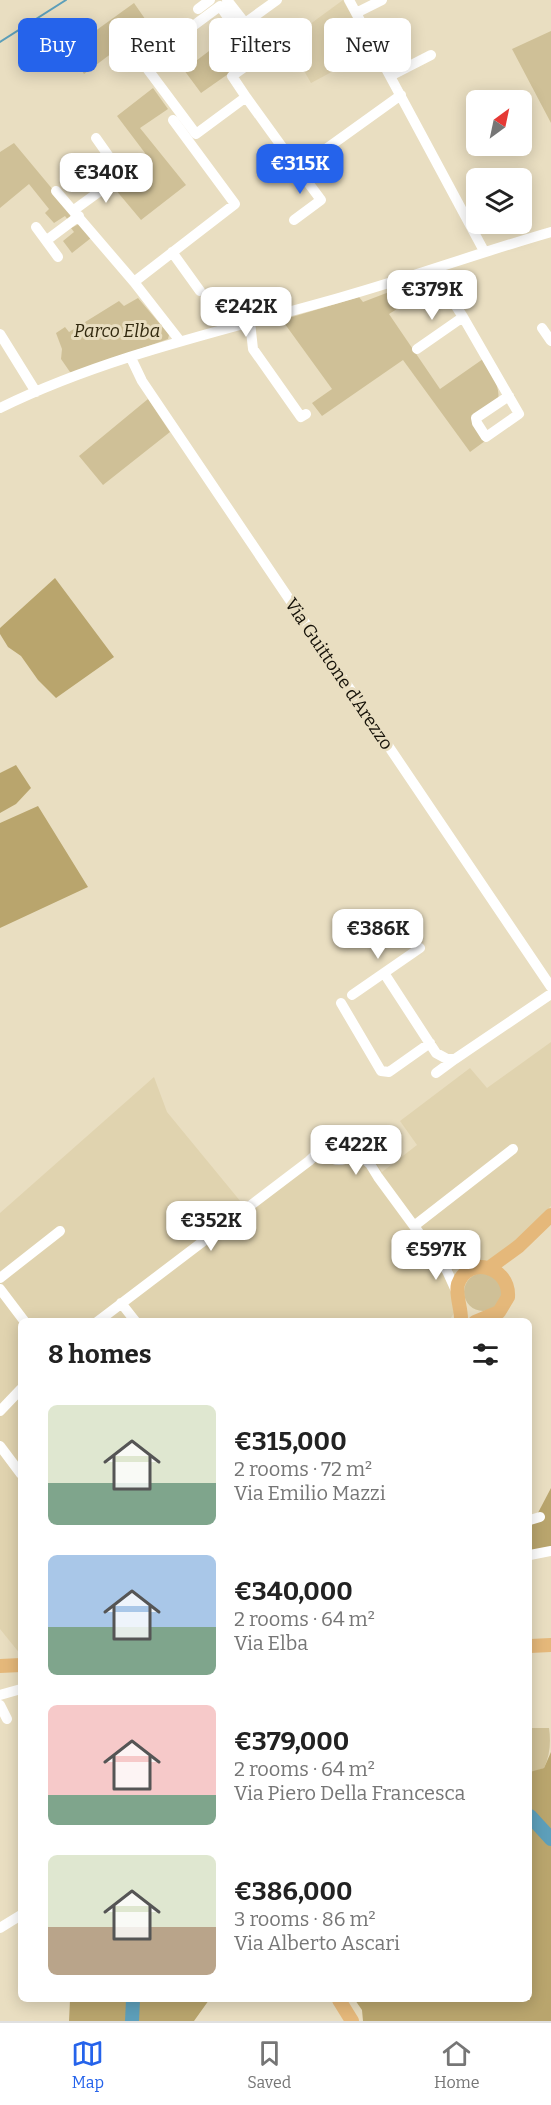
<!DOCTYPE html>
<meta charset="utf-8">
<style>
:root{--surface:#fff;--page:#f2f2f2;--text:#222;--muted:#767676;--line:#e0e0e0;--accent:#2563eb}
body{margin:0;font-family:Bitter,serif;background:var(--page);color:var(--text);height:100vh;display:flex;flex-direction:column;font-size:22px;white-space:nowrap}
*{box-sizing:border-box;margin:0}
p{font-size:20px;color:var(--muted)}
.icon{flex:none;width:33px;height:33px;fill:none;stroke:currentColor;stroke-width:2;stroke-linecap:round;stroke-linejoin:round}
.map{position:relative;flex:1;overflow:hidden}
.sheet{position:absolute;left:18px;top:1318px;width:514px;height:684px;display:flex;flex-direction:column;background:var(--surface);border-radius:9px;box-shadow:0 3px 15px #0003}
.sheet>*{flex:none}
.top-card{position:absolute;left:18px;top:18px;width:516px;height:54px;display:flex;gap:12px}
.needle{width:39px;rotate:33deg}
.buttons{position:absolute;left:466px;top:90px;display:grid;gap:12px}
.buttons a{display:grid;place-items:center;width:66px;height:66px;border-radius:9px;background:var(--surface);box-shadow:0 3px 15px #0003;font-size:30px}
.price{position:absolute;translate:-50% -51px;padding:0 14px;border-radius:12px;background:#fff;color:#222;font-size:20px;line-height:39px;filter:drop-shadow(0 2px 3px #0008)}
.price::after{content:'';position:absolute;left:50%;top:36px;width:18px;height:14px;margin-left:-9px;background:inherit;clip-path:polygon(0 0,100% 0,50% 100%)}
.price.selected{background:var(--accent);color:#fff}
ul{padding:0;list-style:none}
li{display:flex;align-items:center;gap:18px;height:150px;padding:0 30px}
li span{display:grid;place-items:center;flex:none;width:168px;height:120px;border-radius:9px;color:#555}
li>.icon{margin-inline-start:auto}
span .icon{width:72px;height:72px;fill:#fffc;stroke-width:1}
li b{font-size:26px}
h2{display:flex;justify-content:space-between;align-items:center;height:72px;padding:0 30px;font-size:26px}
.pill{padding:0 21px;border-radius:9px;background:var(--surface);box-shadow:0 3px 15px #0003;font-size:21px;line-height:54px}
.pill.selected{background:var(--accent);color:#fff}
.tabs{display:flex;justify-content:space-around;align-items:center;height:84px;border-top:2px solid var(--line);background:var(--surface);font-size:16px;color:var(--muted)}
.tabs a{display:grid;justify-items:center;gap:3px}
.tabs .selected{color:var(--accent)}
.map>svg:first-child{display:block}
</style>
<div class="map">
<svg width="551" height="2021" viewBox="0 0 551 2021">
<rect width="100%" height="100%" fill="#e9dec1"/>
<path fill="#e0d3af" d="M343,0l28,51 -60,32 -24,-42z
M551,1042v164l-52,51 -35,11 -10,-1 -4,15 4,31 -5,8 -428,1v333l-21,-26v-416l154,-136 13,35 74,90 4,1 59,-42 16,-15 4,-8 13,-9 15,4 6,8 3,8 10,6 11,17 35,-27 -17,-24 70,-53 17,20z"/>
<path fill="#cfc097" d="M134,3l25,36 25,-17 5,7 -51,36 -14,-21 -40,30 -15,-24z
M551,31v92l-39,-74z
M213,48l18,24 -30,21 -17,-23z
M153,88l15,21 -28,19 46,57 -45,35 -26,-31 33,-32 -31,-41z
M14,143l55,66 2,6 -3,5 -3,-4 -11,7 -9,-10 4,-4 -20,-25 -29,24v-56z
M79,224l12,14 -19,15 -9,-12 11,-9 -3,-4z
M423,279l9,6 -20,13 2,5 -3,2 -3,-3 -19,12 51,75 43,-30c6,12 18,27 15,40l-23,15 10,27 -15,11 -67,-92 -81,56 -10,-13 20,-14 -50,-69 77,-23 4,5z
M138,298l28,33 3,4 -1,4 -96,34 -2,-1 -9,-13 1,-10 -6,-16 9,-6 4,5 50,-31 5,5z
M148,399l22,33 -67,53 -24,-29z
M464 1292a19 19 0 1 1 38 0a19 19 0 1 1-38 0Z
M530,1728h19c2,14 1,27 -5,40l-14,5z"/>
<path fill="#b9a56d" d="M55,578l59,79 -58,41 -18,-18 -17,-24 -13,-9 -8,-13v-6z
M16,765l15,23 -15,16 -16,9v-40z
M38,806l50,81 -88,41v-105z
M551,1488v63l-21,4v-27z
M551,1752v269h-188l-1,-11 -7,-10h175v-228l14,-4z
M70,2000h139l-15,21h-125z"/>
<g fill="none" stroke-linecap="round" stroke-linejoin="round">
<path stroke="#5d9fba" stroke-width="2" d="M0,42l66,-42"/>
<path stroke="#5d9fba" stroke-width="14" d="M530,1816l21,23
M132,2021l1,-21"/>
<path stroke="#fff" stroke-width="10" d="M227,0l18,23 32,-23
M349,0l135,251
M198,9l12,-9
M356,13l26,-13
M390,76l41,-21
M246,97l-14,-21 25,-18 -37,-52 -77,57 53,71 50,-37 52,72 103,-74
M56,191l78,91 46,59
M74,210l48,-35 -26,-37
M294,220l27,-20 -23,-31
M36,227l22,30
M47,240l32,-24
M172,252l28,39
M433,270l30,47 56,97 -33,23 -9,-14 -1,-5 33,-22
M134,282l101,-78 -62,-84
M250,322l3,27 48,68 5,-3
M542,328l9,13
M0,334l36,58
M417,349l46,-32
M131,358l11,23 409,606
M0,408c108,-53 227,-78 342,-111 71,-20 139,-45 209,-65
M384,973l52,80 11,6h8l96,-65
M352,995l68,-47
M341,1003l40,68 8,1 41,-29
M436,1073l19,-14
M325 1146a14 14 0 1 1 28 0a14 14 0 1 1-28 0Z
M353,1149l17,15 8,13 69,94 10,22
M414,1226l99,-77
M0,1278l60,-47
M0,1289l25,33
M121,1303l15,19
M97,1322l212,-161 16,-15
M0,1411l21,-22
M0,1446l21,28
M530,1520l10,-3
M530,1555l21,-4
M0,1695l21,-6
M0,1705l7,14
M0,1928l21,-13"/>
<path stroke="#e5b87a" stroke-width="14" d="M489,1268l30,-22 32,-31
M461,1322c1,-13 -6,-27 -3,-38 10,-29 52,-18 50,13l-9,15 -24,10
M530,1646l21,-1
M0,1666l21,-1
M339,2000l13,21"/>
</g>
<g text-anchor="middle" dominant-baseline="central" stroke-width="6" stroke-linejoin="round" paint-order="stroke">
<g font-size="18" font-style="italic" fill="#31280e" stroke="#e9dec1">
<text x="117" y="331">Parco Elba</text>
</g>
<g font-size="18" fill="#141007" stroke="#e9dec1">
<text transform="translate(339 674) rotate(56)">Via Guittone d'Arezzo</text>
</g>
</g>
</svg>
<div class="buttons">
<a><svg class="needle" viewBox="-14 -14 28 28"><path d="M0-13l5 13h-10z" fill="#e53935"/><path d="M0 13l5-13h-10z" fill="#767676"/></svg></a>
<a><svg class="icon" aria-label="layers" viewBox="0 0 24 24"><path d="M12 4l9 5-9 5-9-5zM3 14l9 5 9-5"/></svg></a>
</div>
<b class="price selected" style="left:300px;top:195px">€315K</b>
<b class="price" style="left:106px;top:204px">€340K</b>
<b class="price" style="left:432px;top:321px">€379K</b>
<b class="price" style="left:246px;top:338px">€242K</b>
<b class="price" style="left:378px;top:960px">€386K</b>
<b class="price" style="left:356px;top:1176px">€422K</b>
<b class="price" style="left:211px;top:1252px">€352K</b>
<b class="price" style="left:436px;top:1281px">€597K</b>
<div class="top-card">
<a class="pill selected">Buy</a>
<a class="pill">Rent</a>
<a class="pill">Filters</a>
<a class="pill">New</a>
</div>
<section class="sheet">
<h2>8 homes<svg class="icon" aria-label="filters" viewBox="0 0 24 24"><path d="M4 7h16M4 17h16"/><circle cx="9" cy="7" r="2"/><circle cx="15" cy="17" r="2"/></svg></h2>
<ul>
<li><span style="background:linear-gradient(#dfe7d0 65%,#7fa58c 0)"><svg class="icon" aria-label="home" viewBox="0 0 24 24"><path d="M3 11l9-7 9 7M6 9v11h12V9"/></svg></span><div><b>€315,000</b><p>2 rooms · 72 m²</p><p>Via Emilio Mazzi</p></div></li>
<li><span style="background:linear-gradient(#a9c7e8 60%,#7fa58c 0)"><svg class="icon" aria-label="home" viewBox="0 0 24 24"><path d="M3 11l9-7 9 7M6 9v11h12V9"/></svg></span><div><b>€340,000</b><p>2 rooms · 64 m²</p><p>Via Elba</p></div></li>
<li><span style="background:linear-gradient(#f6c9c9 75%,#7fa58c 0)"><svg class="icon" aria-label="home" viewBox="0 0 24 24"><path d="M3 11l9-7 9 7M6 9v11h12V9"/></svg></span><div><b>€379,000</b><p>2 rooms · 64 m²</p><p>Via Piero Della Francesca</p></div></li>
<li><span style="background:linear-gradient(#dfe7d0 60%,#b9a48a 0)"><svg class="icon" aria-label="home" viewBox="0 0 24 24"><path d="M3 11l9-7 9 7M6 9v11h12V9"/></svg></span><div><b>€386,000</b><p>3 rooms · 86 m²</p><p>Via Alberto Ascari</p></div></li>
</ul>
</section>
</div>
<nav class="tabs">
<a class="selected"><svg class="icon" aria-label="map" viewBox="0 0 24 24"><path d="M3 6l6-2 6 2 6-2v14l-6 2-6-2-6 2zM9 4v14M15 6v14"/></svg>Map</a>
<a><svg class="icon" aria-label="saved" viewBox="0 0 24 24"><path d="M7 4h10v16l-5-4-5 4z"/></svg>Saved</a>
<a><svg class="icon" aria-label="home" viewBox="0 0 24 24"><path d="M3 11l9-7 9 7M6 9v11h12V9"/></svg>Home</a>
</nav>
